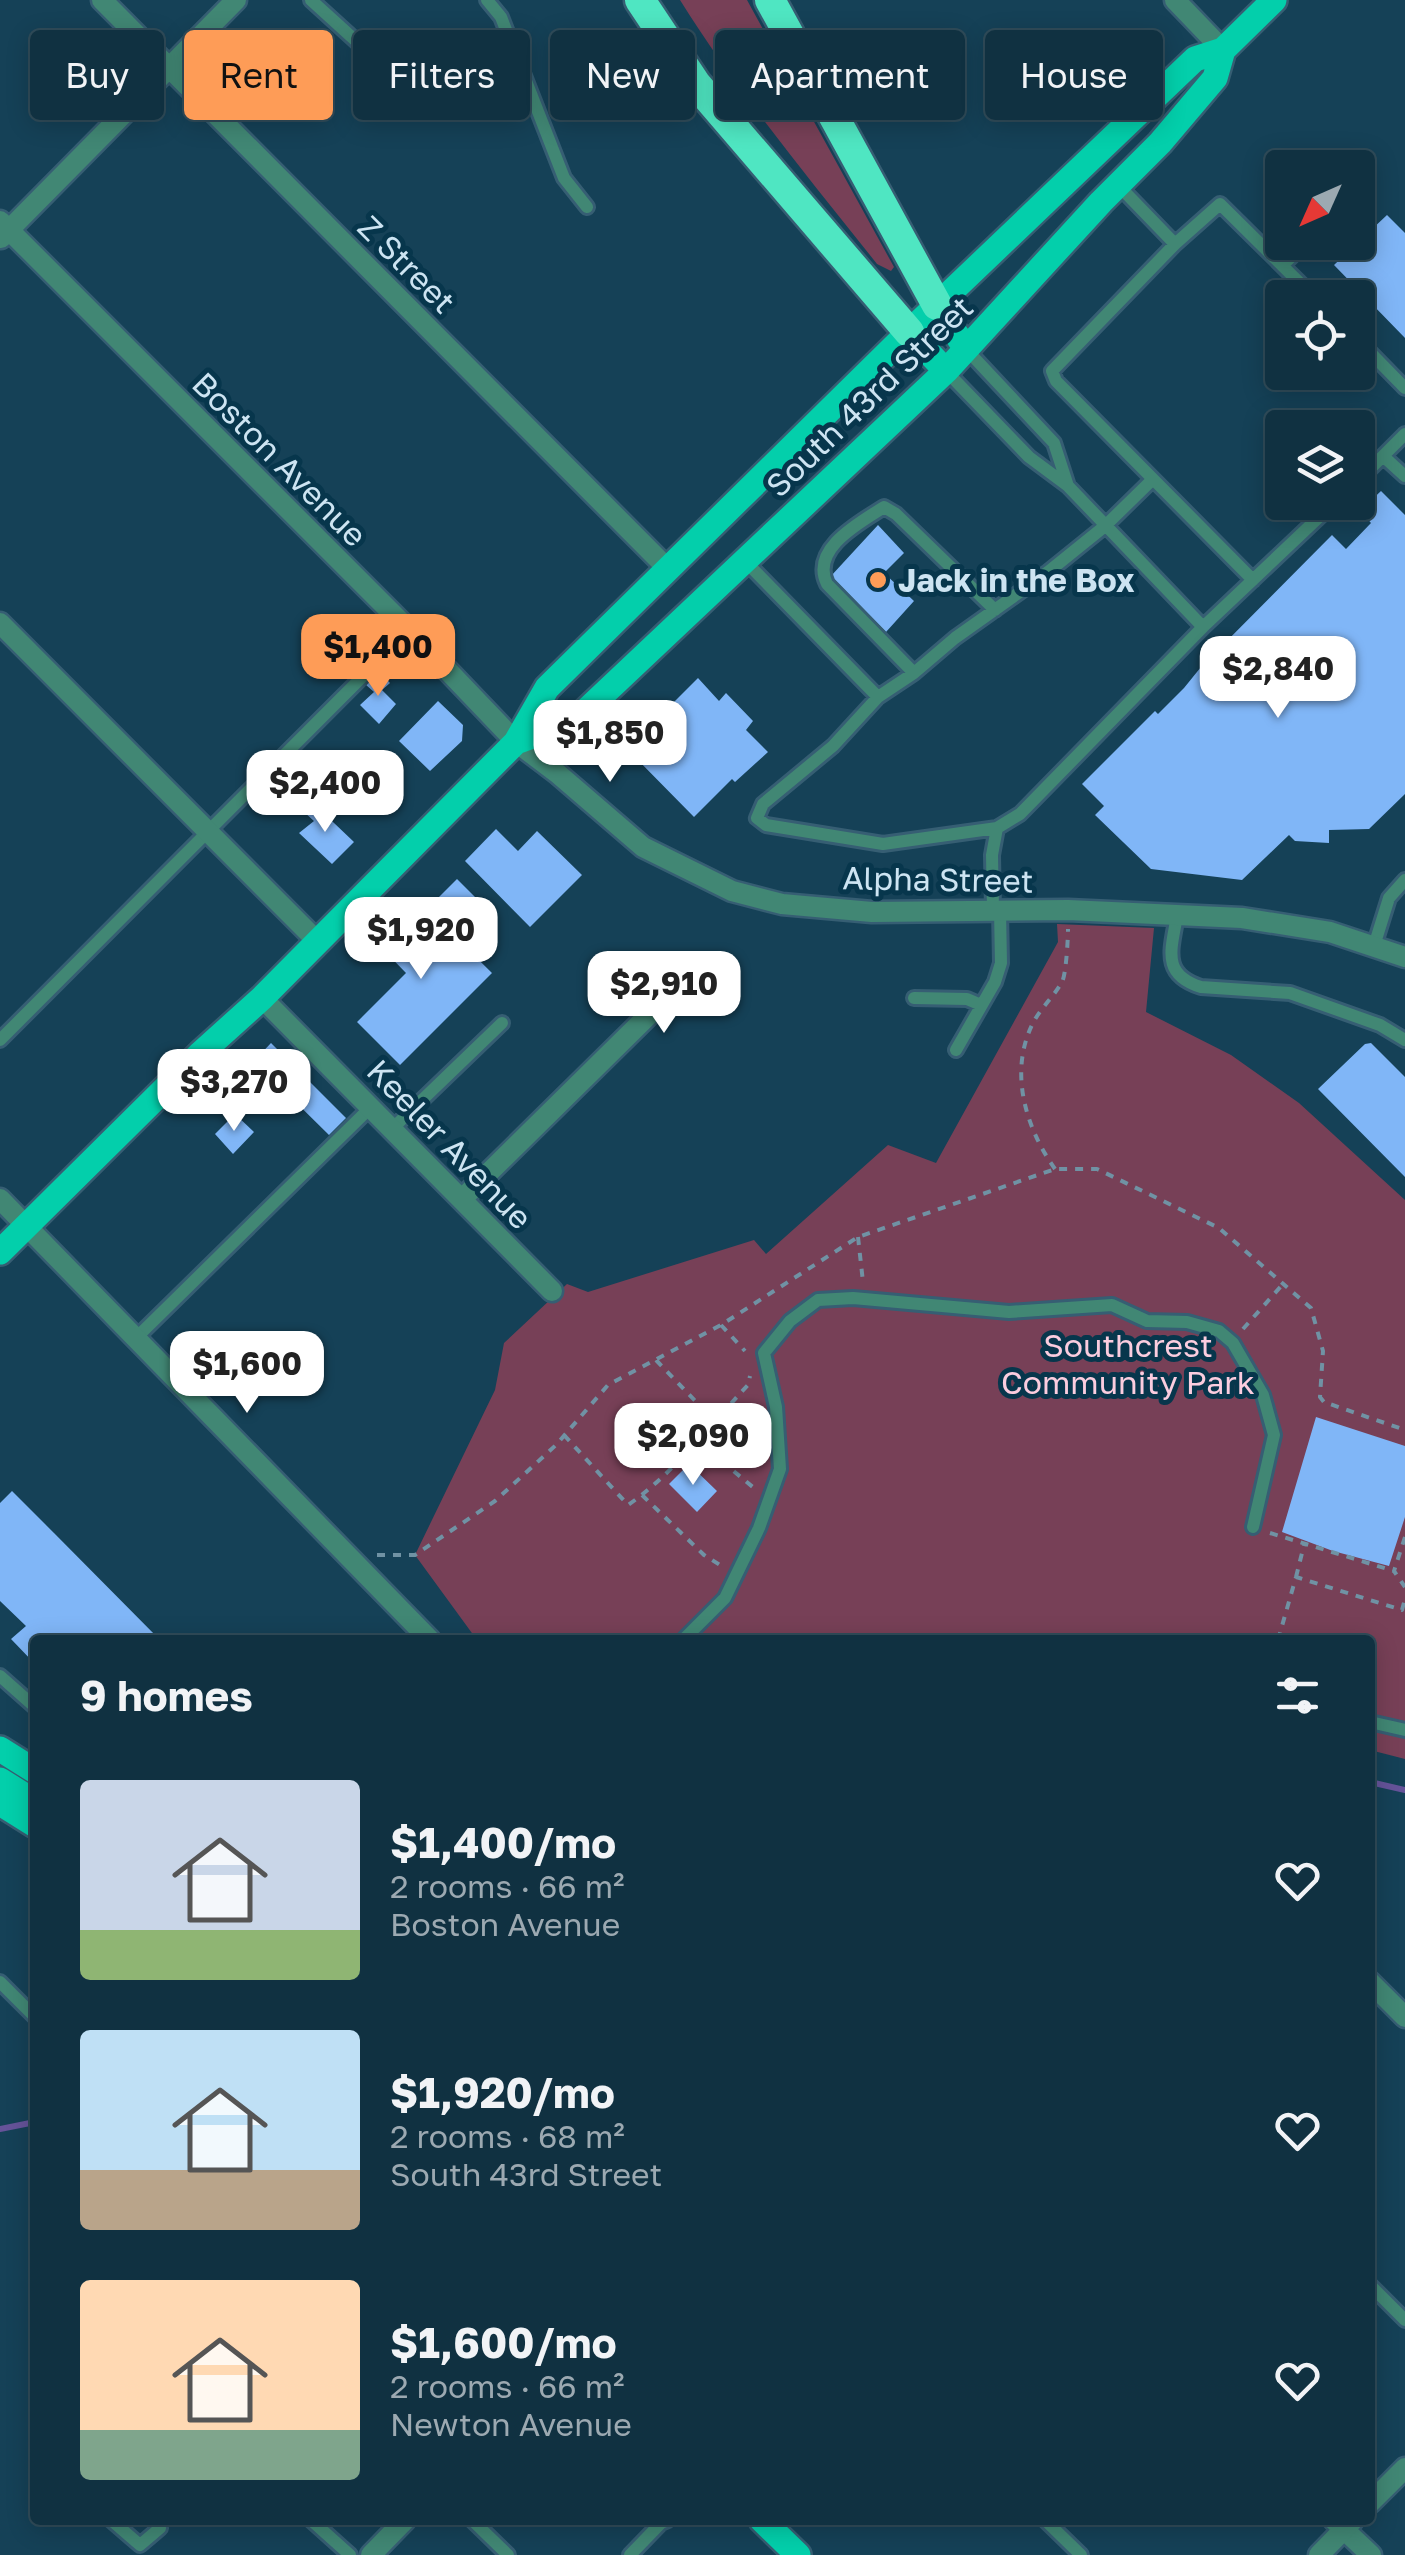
<!DOCTYPE html>
<meta charset="utf-8">
<style>
:root{--surface:#103141;--page:#193948;--text:#f1f3f6;--muted:#9ca9b1;--line:#304c5a;--accent:#fe9c57}
body{margin:0;font-family:"Golos Text",sans-serif;background:var(--page);color:var(--text);height:100vh;display:flex;flex-direction:column;font-size:38px;white-space:nowrap}
*{box-sizing:border-box;margin:0}
p{font-size:32px;color:var(--muted)}
.icon{flex:none;width:55px;height:55px;fill:none;stroke:currentColor;stroke-width:2;stroke-linecap:round;stroke-linejoin:round}
.map{position:relative;flex:1;overflow:hidden}
.sheet{position:absolute;left:30px;top:1635px;width:1345px;height:890px;display:flex;flex-direction:column;background:var(--surface);border-radius:10px;box-shadow:0 5px 25px #0003,0 0 0 2px var(--line)}
.sheet>*{flex:none}
.guide{position:absolute;left:30px;top:30px;width:1345px;height:90px;display:flex;gap:20px}
.needle{width:65px;rotate:225deg}
.fabs{position:absolute;left:1265px;top:150px;display:grid;gap:20px}
.fabs a{display:grid;place-items:center;width:110px;height:110px;border-radius:10px;background:var(--surface);box-shadow:0 5px 25px #0003,0 0 0 2px var(--line);font-size:50px}
.price{position:absolute;translate:-50% -85px;padding:0 22px;border-radius:20px;background:#fff;color:#222;font-size:32px;line-height:65px;filter:drop-shadow(0 2px 5px #0008)}
.price::after{content:'';position:absolute;left:50%;top:60px;width:30px;height:22px;margin-left:-15px;background:inherit;clip-path:polygon(0 0,100% 0,50% 100%)}
.price.active{background:var(--accent);color:#111}
ul{padding:0;list-style:none}
li{display:flex;align-items:center;gap:30px;height:250px;padding:0 50px}
li span{display:grid;place-items:center;flex:none;width:280px;height:200px;border-radius:10px;color:#555}
li>.icon{margin-inline-start:auto}
span .icon{width:120px;height:120px;fill:#fffc;stroke-width:1}
li b{font-size:42px}
h2{display:flex;justify-content:space-between;align-items:center;height:120px;padding:0 50px;font-size:42px}
.tag{padding:0 35px;border-radius:10px;background:var(--surface);box-shadow:0 5px 25px #0003,0 0 0 2px var(--line);font-size:35px;line-height:90px}
.tag.active{background:var(--accent);color:#111}
.map>svg:first-child{display:block}
</style>
<div class="map">
<svg width="1405" height="2555" viewBox="0 0 1405 2555">
<rect width="100%" height="100%" fill="#154157"/>
<path fill="#774057" d="M680,0h67l147,267 -3,4 -14,-7c-68,-86 -139,-171 -197,-264z
M1057,924l97,4 -8,84 85,43 68,48 106,97v559l-35,-9v-110h-893l-62,-85 80,-165 9,-47 63,-59 21,8 166,-52 12,14 122,-109 48,18 122,-221z"/>
<g fill="none" stroke-linecap="round" stroke-linejoin="round">
<path stroke="#655399" stroke-width="6" d="M1370,1782l35,8
M0,2129l35,-7"/>
</g>
<path fill="#80b6f7" d="M1387,215l18,18v105l-71,-73z
M1381,491l24,24v279l-36,35 -40,1v13l-34,-2 -6,-6 -47,45 -91,-11 -56,-54 9,-9 -22,-22 73,-73 3,3 26,-26 17,-21 131,-132 14,14 25,-26 -11,-12z
M878,525l26,28 -20,20 30,28 -28,31 -55,-56z
M379,671l11,12 -8,7 14,14 -17,20 -19,-19 14,-13 -9,-8z
M698,678l21,23 7,-8 27,28 -7,9 22,22 -33,30 -3,-3 -38,38 -64,-65 39,-39 -3,-3z
M438,701l25,24 -1,16 -32,30 -31,-30z
M313,803l41,39 -22,22 -33,-31 15,-12 -10,-9z
M496,829l22,22 19,-20 45,44 -52,52 -65,-66z
M457,879l27,27 -20,22 -28,-28z
M417,899l75,74 -92,92 -43,-43 49,-49 -31,-32z
M271,1043l75,75 -17,17 -75,-74z
M1371,1043l34,34v100l-87,-88 47,-45z
M235,1114l19,18 -21,22 -18,-20z
M1316,1417l89,29v71l-16,49 -56,-15 -51,-19z
M689,1464l28,27 -20,21 -28,-28z
M12,1491l42,42 106,107h-125v24l-24,-25 15,-13 -26,-25v-98z"/>
<g fill="none" stroke-linecap="round" stroke-linejoin="round">
<defs>
<path id="service" d="M311,0l78,71 10,3 28,24
M487,0l14,17 63,161 23,29
M1118,185l57,59 45,-40 95,94
M1175,244l-123,127 4,10 197,199
M1283,265l23,-23
M1358,340l47,48
M966,349l88,94 14,43
M946,371l83,86 39,29 135,141
M1383,456l22,20
M1358,481l47,-47
M745,561l133,136 -45,49 -70,58 -6,14 9,7 117,19 114,-16
M914,673l-87,-89c-17,-35 32,-61 57,-77l12,7 99,96
M878,697l36,-24 41,-35 93,-66 57,-46 47,-46
M993,910l-1,-55 5,-27 23,-14 183,-187 132,-125
M1177,915c-5,33 -17,59 24,72l89,6 90,32 25,15
M1374,946l15,-48 16,-18
M914,998l53,1 14,6
M0,1040l409,-410
M956,1050l39,-68 6,-19 -1,-53
M393,1128l109,-105
M136,1338l236,-232
M683,1640l42,-42 34,-70 21,-59 -4,-62 -12,-54 26,-32 28,-21 35,-2 156,14 103,-7 35,16 40,1 32,9 14,12 30,52 11,40 -21,92
M0,1676l35,31
M1370,1722l35,8
M0,1982l35,35
M1370,2285l35,35
M111,2520l29,25 20,-17
M311,2520l39,35
M472,2520l36,35
M1045,2520l36,35
M630,2555l31,-32 7,-3"/>
<path id="minor" d="M102,0l567,570
M1175,0l48,50
M0,221l409,409 107,112
M1,238l235,-238
M0,623l316,317
M262,998l290,293
M0,1199l430,441
M462,1199l207,-204 30,-14
M1370,1982l35,35
M1334,2520l37,35
M371,2555l34,-35"/>
<path id="tertiary" d="M516,742l41,31 86,74 89,44 50,13 90,8 196,-2 174,8 88,14 75,25
M1370,2503l35,-35
M1319,2555l34,-35"/>
<path id="primary" d="M937,305l29,44
M909,332l37,39
M516,742l60,-22 370,-349 155,-169 59,-59 55,-65 8,-28
M0,1252l201,-199 61,-55 254,-256 31,-54 362,-356 286,-273 28,-9 51,-50
M0,1749l35,22
M0,1780l35,22
M0,1803l35,22
M762,2520l36,35"/>
<path id="motorway" d="M640,0l56,84 213,248
M770,0l167,305"/>
</defs>
<use href="#service" stroke="#365e73" stroke-width="18"/>
<use href="#minor" stroke="#365e73" stroke-width="25"/>
<use href="#tertiary" stroke="#365e73" stroke-width="25"/>
<use href="#primary" stroke="#365e73" stroke-width="30"/>
<use href="#motorway" stroke="#365e73" stroke-width="35"/>
<path stroke="#7092a4" stroke-width="4" stroke-dasharray="8 8" stroke-linecap="butt" d="M1055,1169c-30,-42 -47,-99 -21,-148 8,-14 20,-25 28,-39 4,-7 6,-42 6,-53
M858,1237l5,45
M721,1325l24,26
M1243,1329l40,-45
M656,1360l44,46 2,39 52,43
M564,1435l64,70c44,-30 84,-82 120,-120l2,-9
M642,1495l62,60 16,10
M1270,1533l124,38
M1405,1537l-11,34 11,16
M377,1555h38l80,-54 61,-56 52,-60 113,-60 137,-88 197,-68h42l122,59 92,80 12,43 -3,46 4,5 81,28
M1296,1577l8,-32
M1278,1640l18,-63 106,33 3,-11"/>
<use href="#service" stroke="#418774" stroke-width="12"/>
<use href="#minor" stroke="#418774" stroke-width="20"/>
<use href="#tertiary" stroke="#418774" stroke-width="20"/>
<use href="#primary" stroke="#03cfab" stroke-width="25"/>
<use href="#motorway" stroke="#4fe6c2" stroke-width="30"/>
</g>
<circle fill="#fe9c57" stroke="#07364c" stroke-width="4" cx="878" cy="580" r="10"/>
<g text-anchor="middle" dominant-baseline="central" stroke-width="10" stroke-linejoin="round" paint-order="stroke">
<g font-size="32" fill="#cde4f2" stroke="#07364c">
<text transform="translate(407 264) rotate(45)">Z Street</text>
<text transform="translate(869 396) rotate(-44)">South 43rd Street</text>
<text transform="translate(280 459) rotate(45)">Boston Avenue</text>
<text transform="translate(938 879) rotate(1)">Alpha Street</text>
<text transform="translate(450 1144) rotate(46)">Keeler Avenue</text>
</g>
<g font-size="32" font-weight="bold" fill="#cde4f2" stroke="#07364c" text-anchor="start">
<text x="898" y="580">Jack in the Box</text>
</g>
<g font-size="32" fill="#fbcddf" stroke="#07364c">
<text x="1128" y="1345">Southcrest<tspan x="1128" dy="37">Community Park</tspan></text>
</g>
</g>
</svg>
<div class="fabs">
<a><svg class="needle" viewBox="-14 -14 28 28"><path d="M0-13l5 13h-10z" fill="#e53935"/><path d="M0 13l5-13h-10z" fill="#9ca9b1"/></svg></a>
<a><svg class="icon" aria-label="locate" viewBox="0 0 24 24"><circle cx="12" cy="12" r="6"/><path d="M12 2v4M12 18v4M2 12h4M18 12h4"/></svg></a>
<a><svg class="icon" aria-label="layers" viewBox="0 0 24 24"><path d="M12 4l9 5-9 5-9-5zM3 14l9 5 9-5"/></svg></a>
</div>
<b class="price active" style="left:378px;top:699px">$1,400</b>
<b class="price" style="left:1278px;top:721px">$2,840</b>
<b class="price" style="left:610px;top:785px">$1,850</b>
<b class="price" style="left:325px;top:835px">$2,400</b>
<b class="price" style="left:421px;top:982px">$1,920</b>
<b class="price" style="left:664px;top:1036px">$2,910</b>
<b class="price" style="left:234px;top:1134px">$3,270</b>
<b class="price" style="left:247px;top:1416px">$1,600</b>
<b class="price" style="left:693px;top:1488px">$2,090</b>
<div class="guide">
<a class="tag">Buy</a>
<a class="tag active">Rent</a>
<a class="tag">Filters</a>
<a class="tag">New</a>
<a class="tag">Apartment</a>
<a class="tag">House</a>
</div>
<section class="sheet">
<h2>9 homes<svg class="icon" aria-label="filters" viewBox="0 0 24 24"><path d="M4 7h16M4 17h16"/><circle cx="9" cy="7" r="2"/><circle cx="15" cy="17" r="2"/></svg></h2>
<ul>
<li><span style="background:linear-gradient(#c9d6e8 75%,#8fb573 0)"><svg class="icon" aria-label="home" viewBox="0 0 24 24"><path d="M3 11l9-7 9 7M6 9v11h12V9"/></svg></span><div><b>$1,400/mo</b><p>2 rooms · 66 m²</p><p>Boston Avenue</p></div><svg class="icon" aria-label="heart" viewBox="0 0 24 24"><path d="M12 20l-8-8c-3-5 5-10 8-4 3-6 11-1 8 4z"/></svg></li>
<li><span style="background:linear-gradient(#bfe0f5 70%,#b9a48a 0)"><svg class="icon" aria-label="home" viewBox="0 0 24 24"><path d="M3 11l9-7 9 7M6 9v11h12V9"/></svg></span><div><b>$1,920/mo</b><p>2 rooms · 68 m²</p><p>South 43rd Street</p></div><svg class="icon" aria-label="heart" viewBox="0 0 24 24"><path d="M12 20l-8-8c-3-5 5-10 8-4 3-6 11-1 8 4z"/></svg></li>
<li><span style="background:linear-gradient(#ffd9b3 75%,#7fa58c 0)"><svg class="icon" aria-label="home" viewBox="0 0 24 24"><path d="M3 11l9-7 9 7M6 9v11h12V9"/></svg></span><div><b>$1,600/mo</b><p>2 rooms · 66 m²</p><p>Newton Avenue</p></div><svg class="icon" aria-label="heart" viewBox="0 0 24 24"><path d="M12 20l-8-8c-3-5 5-10 8-4 3-6 11-1 8 4z"/></svg></li>
</ul>
</section>
</div>
